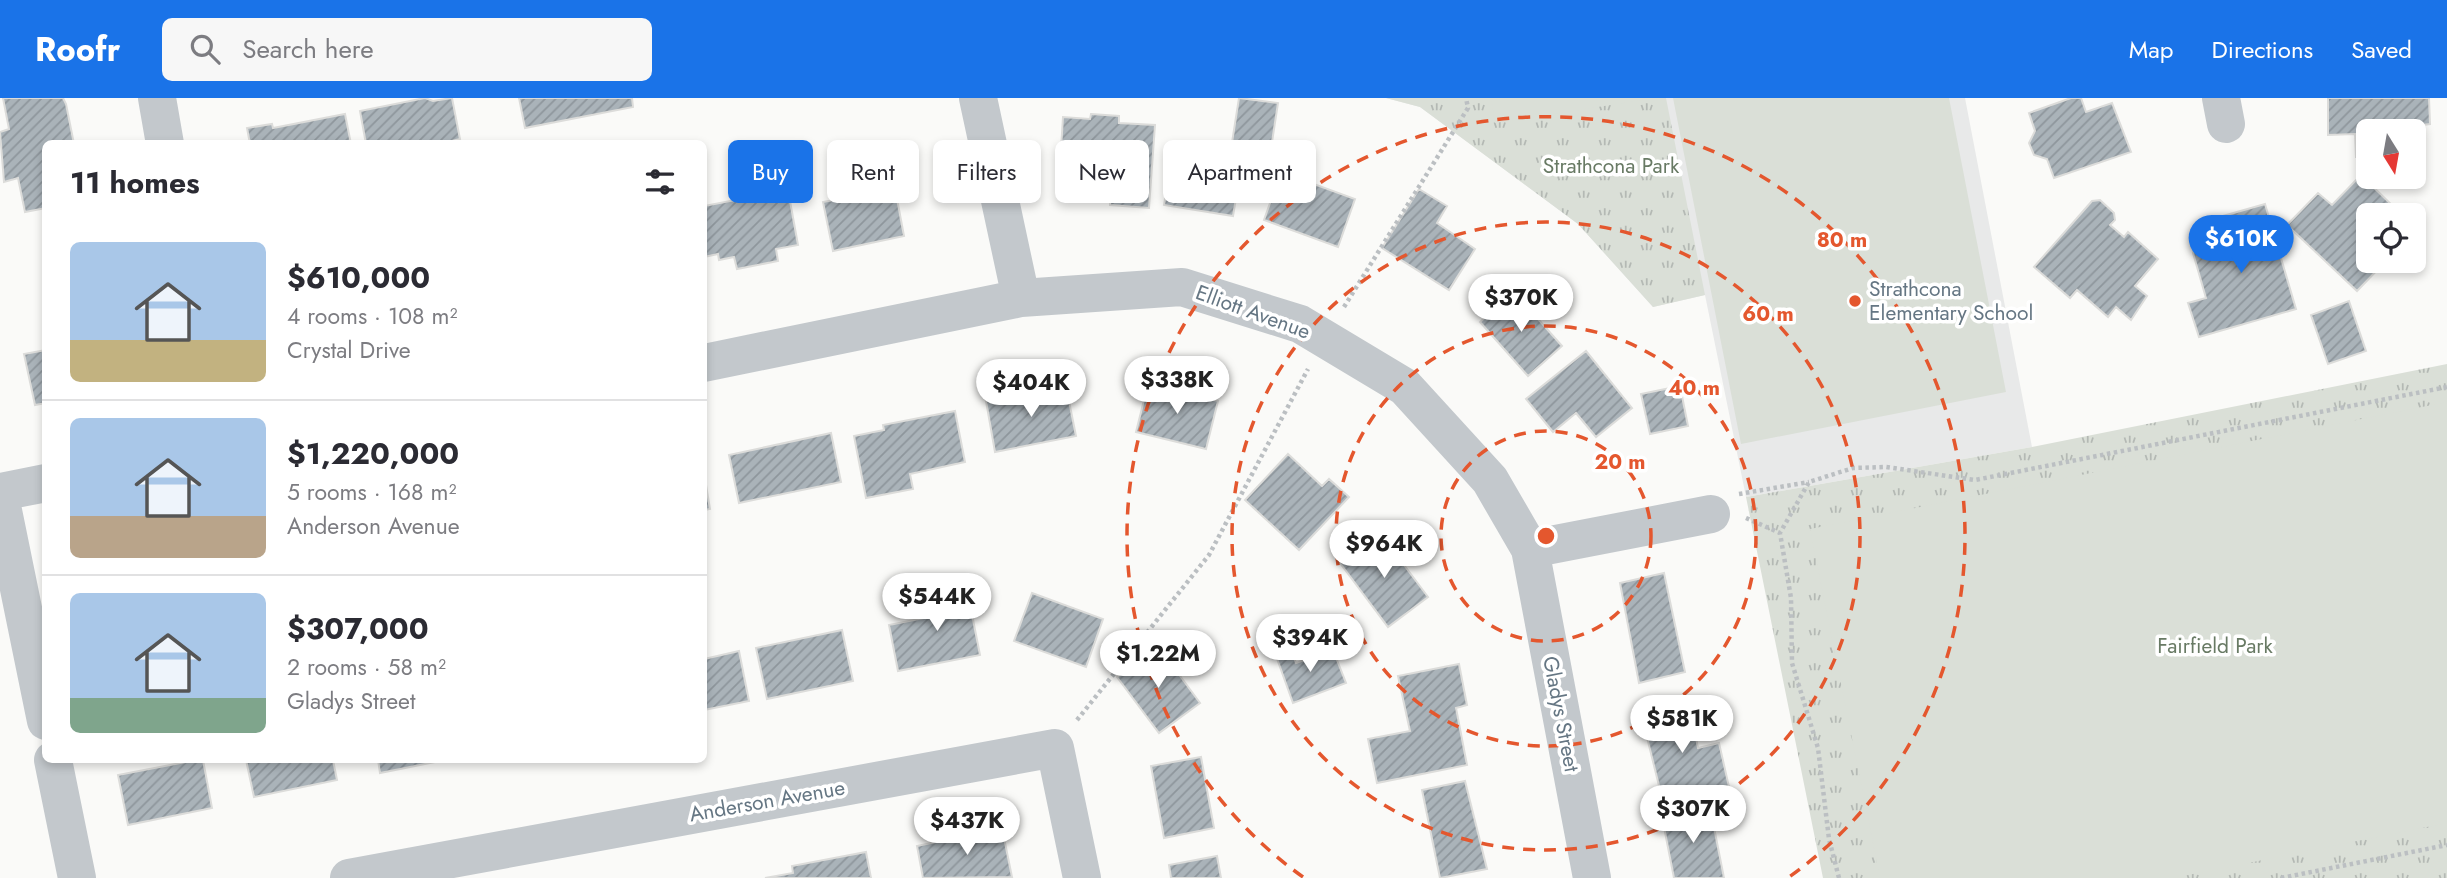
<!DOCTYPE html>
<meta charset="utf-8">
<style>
:root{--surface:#fff;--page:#f7f7f7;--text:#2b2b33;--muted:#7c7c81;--line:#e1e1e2;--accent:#1a73e8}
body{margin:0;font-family:Jost,sans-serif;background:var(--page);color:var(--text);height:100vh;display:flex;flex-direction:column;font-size:26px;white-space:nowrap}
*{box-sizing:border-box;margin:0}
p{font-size:23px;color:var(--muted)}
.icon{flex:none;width:38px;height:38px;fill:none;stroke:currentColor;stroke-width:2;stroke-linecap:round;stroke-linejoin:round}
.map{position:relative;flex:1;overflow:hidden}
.sheet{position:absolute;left:42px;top:42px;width:665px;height:623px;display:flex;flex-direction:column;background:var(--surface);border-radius:10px;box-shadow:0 4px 10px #0003}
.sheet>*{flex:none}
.banner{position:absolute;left:728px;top:42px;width:665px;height:63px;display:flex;gap:14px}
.needle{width:46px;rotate:169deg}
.buttons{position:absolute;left:2356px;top:21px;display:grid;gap:14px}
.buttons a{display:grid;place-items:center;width:70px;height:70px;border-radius:10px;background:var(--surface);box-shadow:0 4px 10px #0003;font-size:35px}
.price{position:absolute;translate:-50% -60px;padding:0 16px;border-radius:24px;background:#fff;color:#222;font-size:23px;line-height:46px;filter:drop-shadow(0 2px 4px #0008)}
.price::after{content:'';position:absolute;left:50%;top:42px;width:21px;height:16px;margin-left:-10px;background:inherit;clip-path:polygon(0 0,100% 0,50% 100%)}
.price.selected{background:var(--accent);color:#fff}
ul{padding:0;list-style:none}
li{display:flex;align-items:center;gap:21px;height:175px;padding:0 28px}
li+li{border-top:2px solid var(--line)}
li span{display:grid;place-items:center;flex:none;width:196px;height:140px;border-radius:10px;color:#555}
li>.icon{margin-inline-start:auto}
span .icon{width:84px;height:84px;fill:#fffc;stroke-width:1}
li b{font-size:30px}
h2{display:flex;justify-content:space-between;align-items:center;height:84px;padding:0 28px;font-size:30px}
.tag{padding:0 24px;border-radius:10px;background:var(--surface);box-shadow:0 4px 10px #0003;font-size:24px;line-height:63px}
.tag.selected{background:var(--accent);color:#fff}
header{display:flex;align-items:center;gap:42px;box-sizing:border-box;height:98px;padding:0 35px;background:var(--accent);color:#fff}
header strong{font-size:33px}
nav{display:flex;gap:38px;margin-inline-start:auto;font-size:24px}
.search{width:490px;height:63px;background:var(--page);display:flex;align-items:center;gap:18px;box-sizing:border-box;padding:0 24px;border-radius:10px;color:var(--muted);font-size:26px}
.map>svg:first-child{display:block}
</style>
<header>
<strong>Roofr</strong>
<div class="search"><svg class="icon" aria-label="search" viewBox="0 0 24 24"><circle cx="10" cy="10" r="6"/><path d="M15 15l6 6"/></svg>Search here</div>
<nav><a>Map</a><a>Directions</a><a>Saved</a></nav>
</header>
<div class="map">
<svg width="2447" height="780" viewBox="0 0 2447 780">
<defs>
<pattern id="park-tufts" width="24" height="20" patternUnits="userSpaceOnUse" patternTransform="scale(1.75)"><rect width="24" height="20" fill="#dadfd7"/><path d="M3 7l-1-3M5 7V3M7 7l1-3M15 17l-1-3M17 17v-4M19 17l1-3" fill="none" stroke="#b4b9b4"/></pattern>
<pattern id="building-hatch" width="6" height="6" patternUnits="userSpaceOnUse" patternTransform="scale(1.75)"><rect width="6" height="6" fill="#aab3b9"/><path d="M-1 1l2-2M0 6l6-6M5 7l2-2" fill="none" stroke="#8e969c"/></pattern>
</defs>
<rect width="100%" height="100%" fill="#fafaf8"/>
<path fill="#e8e9e9" d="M1386,0h579l67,349 -286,50 -41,-202 -52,12 -75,-83 -158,-117z"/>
<path fill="url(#park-tufts)" d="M1386,0h280l39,197 -52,12 -75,-83 -158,-117z
M2447,266v514h-624l-77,-381 286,-50z"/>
<path fill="#dadfd7" d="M1491,0h152v2l-148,23z
M1673,0h276l57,294 -265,52z
M2447,304v421l-274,55h-293l-70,-349z"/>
<path fill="url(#building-hatch)" stroke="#dcdcda" stroke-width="2" d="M3,0h60l3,6 8,40h-28v64l-21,4 -7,-34 -14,4 -4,-50 9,-3z
M425,0l8,3 19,-3 8,41 -20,5h-74l-6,-33z
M519,0h113l1,9 -108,21z
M1239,0l39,5 -8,52 -39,-6z
M2071,0h10l5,14 26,-9 19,49 -77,26 -7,-19 -13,-4 -5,-12 6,-12 -6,-18z
M2328,0h101l1,26 -16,2v29l-1,-24h-45v26h-12l-1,-23 -27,1z
M345,16l6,30h-101l-3,-16 25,-4 1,4z
M1091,16l28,2v7l36,2 -6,83 -39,-3 1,-32h-10l-1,10 -41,-2 4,-64 27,2z
M1172,59l69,12 -8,47 -69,-11z
M1281,74l74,27 -17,48 -74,-27z
M2361,77l41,40h-34v46h18l-29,30 -70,-66 31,-32 14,12z
M895,90l9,48 -71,15 -10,-49z
M1419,91l28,17 -10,17 38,26 -26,41 -67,-42z
M788,92l10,55 -22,4 2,12 -41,8 -3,-12 -15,3 -1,-6 -14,3v-51z
M2100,102l14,13 1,7 -5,5 14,12 4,-5 30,27 -23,27 12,10 -16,24 -15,-13 -8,10 -31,-27 -7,8 -36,-31 58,-66z
M2265,106l31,105 -97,28 -11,-34 18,-5 -13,-45 4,-11 14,-4 11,5 9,-2 -8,-25z
M1514,194l48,54 -34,30 -48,-54z
M2349,203l17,50 -38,13 -17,-49z
M46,252v53l-11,2 -11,-51z
M1586,253l46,57 -36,29 -20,-24 -23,19 -27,-33z
M1148,286l70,17 -12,48 -70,-17z
M1066,288l10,50 -81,16 -9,-51z
M1680,288l8,40 -38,8 -9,-40z
M955,313l10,51 -55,12 3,15 -47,9 -12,-62 30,-6 -1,-5z
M831,335l10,49 -102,21 -10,-48z
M1288,356l34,32 7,-7 20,18 -50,53 -54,-50z
M704,375l6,36 -6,1z
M1380,435l48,64 -40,30 -48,-64z
M1664,475l21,99 -46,11 -19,-100z
M967,491l13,66 -82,16 -9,-46 40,-8 -4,-20z
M1032,495l71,26 -17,48 -72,-26z
M842,532l11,51 -86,18 -11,-51z
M1158,548l42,57 -41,30 -42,-56z
M1290,549l6,16 37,-13 13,33 -53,20 -18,-50z
M739,553l10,50 -45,9v-51z
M1459,566l8,41 -11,3 11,57 -90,18 -9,-44 42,-8 -12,-55z
M1689,604l9,46 21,-5 10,44 -66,15 -22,-89z
M1201,659l13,71 -50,10 -13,-72z
M196,662h7l9,48 -84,17 -10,-50z
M246,662h87l4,20 -83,17z
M378,662h67l-65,13z
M1465,683l22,88 -47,9 -18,-88z
M1710,709l14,71h-50l-12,-61z
M1002,730l10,49 -89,1 -6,-32z
M866,754l5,26h-106l28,-5 -1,-7z
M1217,758l4,22h-50l-2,-13z"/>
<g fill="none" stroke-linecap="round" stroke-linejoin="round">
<path stroke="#bbbfc2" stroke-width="4.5" stroke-dasharray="3.5 3.5" stroke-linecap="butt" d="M1344,209l124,-199 -2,-10
M1739,396l70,-12
M1746,420l34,15
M1077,622l132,-165 99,-186
M1839,780l-10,-39 -11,-91 -26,-85 -1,-65 -11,-65 29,-51 44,-14 33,-1 89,13 472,-93
M2281,780l166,-33"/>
<path stroke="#c3c8cc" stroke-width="38" d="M157,0l8,46
M978,0l43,200
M2221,0l5,26
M704,265l317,-65 161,-11 118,37 105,63 85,93 40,69 181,-35
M0,394l46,-9
M0,398l46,225
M1530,451l62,329
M53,662l24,118
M349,780l706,-130 27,130"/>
</g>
<g fill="none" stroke="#e4572e" stroke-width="3.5" stroke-dasharray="12 9">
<circle cx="1546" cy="438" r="105"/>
<circle cx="1546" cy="438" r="210"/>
<circle cx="1546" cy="438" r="314"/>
<path d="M1303 779A419 419 0 1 1 1789 779"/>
</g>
<circle fill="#e4572e" stroke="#fff" stroke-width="2.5" cx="1855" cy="203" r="7"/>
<g text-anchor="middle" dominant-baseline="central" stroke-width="7" stroke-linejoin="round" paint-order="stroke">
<g font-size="21" fill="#687a64" stroke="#fff">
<text x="1611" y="68">Strathcona Park</text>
<text x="2215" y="548">Fairfield Park</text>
</g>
<g font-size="21" fill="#657683" stroke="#fff" text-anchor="start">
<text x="1869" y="191">Strathcona<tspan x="1869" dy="24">Elementary School</tspan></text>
</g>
<g font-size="21" fill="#657683" stroke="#fff">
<text transform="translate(1253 214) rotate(20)">Elliott Avenue</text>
<text transform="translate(1561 616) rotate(79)">Gladys Street</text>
<text transform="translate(767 703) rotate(-10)">Anderson Avenue</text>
</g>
</g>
<circle cx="1546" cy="438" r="10" fill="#e4572e" stroke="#fff" stroke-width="3.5"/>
<g font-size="21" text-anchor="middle" font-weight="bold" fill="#e4572e" stroke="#fff" stroke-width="7" stroke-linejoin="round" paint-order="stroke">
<text x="1842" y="149">80 m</text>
<text x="1768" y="223">60 m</text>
<text x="1694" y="297">40 m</text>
<text x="1620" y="371">20 m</text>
</g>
</svg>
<div class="buttons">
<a><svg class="needle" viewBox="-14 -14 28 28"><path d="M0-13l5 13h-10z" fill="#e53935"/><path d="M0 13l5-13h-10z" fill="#7c7c81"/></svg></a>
<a><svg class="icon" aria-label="locate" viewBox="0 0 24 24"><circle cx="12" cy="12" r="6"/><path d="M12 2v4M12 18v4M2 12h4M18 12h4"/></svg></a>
</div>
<b class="price selected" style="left:2241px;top:177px">$610K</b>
<b class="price" style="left:1521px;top:236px">$370K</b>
<b class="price" style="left:1177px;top:318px">$338K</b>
<b class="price" style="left:1031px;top:321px">$404K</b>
<b class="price" style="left:1384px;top:482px">$964K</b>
<b class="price" style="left:937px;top:535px">$544K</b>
<b class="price" style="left:1310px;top:576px">$394K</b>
<b class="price" style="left:1158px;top:592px">$1.22M</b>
<b class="price" style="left:1682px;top:657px">$581K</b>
<b class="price" style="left:1693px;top:747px">$307K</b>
<b class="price" style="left:967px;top:759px">$437K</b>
<div class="banner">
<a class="tag selected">Buy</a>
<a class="tag">Rent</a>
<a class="tag">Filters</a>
<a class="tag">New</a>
<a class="tag">Apartment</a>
</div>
<section class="sheet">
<h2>11 homes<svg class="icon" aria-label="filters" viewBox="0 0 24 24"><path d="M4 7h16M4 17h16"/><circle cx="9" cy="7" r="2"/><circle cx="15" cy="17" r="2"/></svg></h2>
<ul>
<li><span style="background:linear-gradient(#a9c7e8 70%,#c2b280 0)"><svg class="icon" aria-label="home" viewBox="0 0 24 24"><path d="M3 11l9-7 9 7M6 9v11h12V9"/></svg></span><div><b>$610,000</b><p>4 rooms · 108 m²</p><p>Crystal Drive</p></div></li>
<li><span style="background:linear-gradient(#a9c7e8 70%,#b9a48a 0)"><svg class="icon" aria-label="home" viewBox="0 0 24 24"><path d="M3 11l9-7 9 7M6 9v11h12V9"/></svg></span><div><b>$1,220,000</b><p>5 rooms · 168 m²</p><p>Anderson Avenue</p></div></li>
<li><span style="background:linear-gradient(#a9c7e8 75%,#7fa58c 0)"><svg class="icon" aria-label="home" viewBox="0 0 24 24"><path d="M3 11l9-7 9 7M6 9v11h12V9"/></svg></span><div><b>$307,000</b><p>2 rooms · 58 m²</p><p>Gladys Street</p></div></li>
</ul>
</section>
</div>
